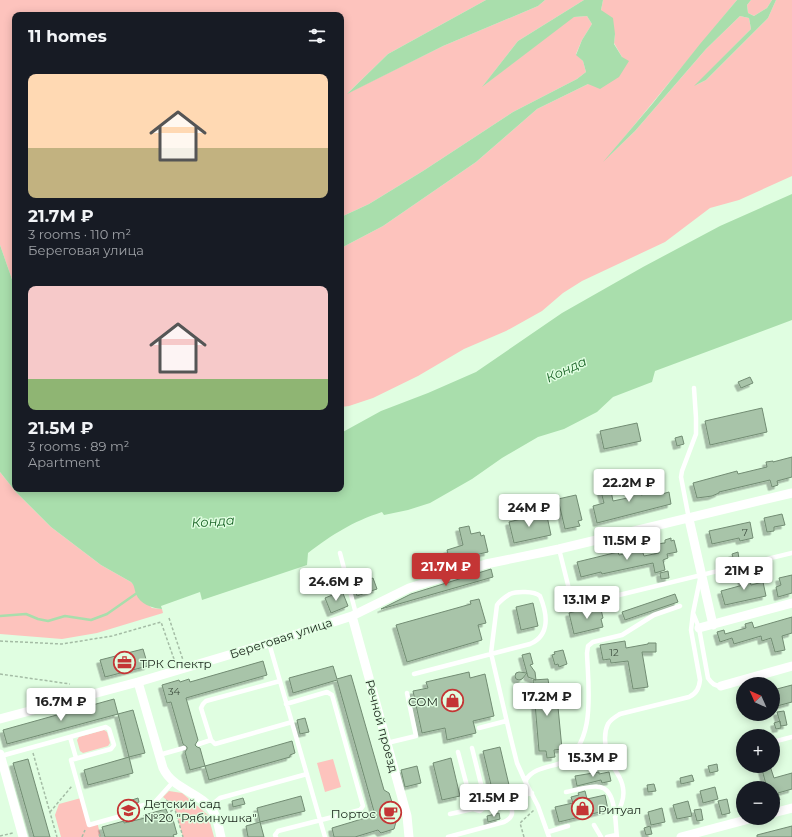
<!DOCTYPE html>
<meta charset="utf-8">
<style>
:root{--surface:#171b24;--page:#20242c;--text:#f1f3f6;--muted:#9ea1a6;--accent:#c43535}
body{margin:0;font-family:Montserrat,sans-serif;background:var(--page);color:var(--text);height:100vh;display:flex;flex-direction:column;font-size:15px;white-space:nowrap}
*{box-sizing:border-box;margin:0}
p{font-size:13px;color:var(--muted)}
.icon{flex:none;width:22px;height:22px;fill:none;stroke:currentColor;stroke-width:2;stroke-linecap:round;stroke-linejoin:round}
.map{position:relative;flex:1;overflow:hidden}
.sheet{position:absolute;left:12px;top:12px;width:332px;height:480px;display:flex;flex-direction:column;background:var(--surface);border-radius:8px;box-shadow:0 2px 10px #0003}
.sheet>*{flex:none}
.needle{width:26px;rotate:315deg}
.buttons{position:absolute;left:736px;top:677px;display:grid;gap:8px}
.buttons a{display:grid;place-items:center;width:44px;height:44px;border-radius:50%;background:var(--surface);box-shadow:0 2px 10px #0003;font-size:20px}
.price{position:absolute;translate:-50% -34px;padding:0 9px;border-radius:4px;background:#fff;color:#222;font-size:13px;line-height:26px;filter:drop-shadow(0 1px 2px #0008)}
.price::after{content:'';position:absolute;left:50%;top:24px;width:12px;height:9px;margin-left:-6px;background:inherit;clip-path:polygon(0 0,100% 0,50% 100%)}
.price.selected{background:var(--accent);color:#fff}
ul{padding:0;list-style:none}
li{display:grid;align-content:center;gap:8px;height:212px;padding:0 16px}
li span{display:grid;place-items:center;height:124px;border-radius:8px;color:#555}
li>.icon{margin-inline-start:auto}
span .icon{width:72px;height:72px;fill:#fffc;stroke-width:1}
li b{font-size:17px}
h2{display:flex;justify-content:space-between;align-items:center;height:48px;padding:0 16px;font-size:17px}
.map>svg:first-child{display:block}
</style>
<div class="map">
<svg width="792" height="837" viewBox="0 0 792 837">
<defs>
<filter id="shadow"><feDropShadow dx="-3.5" dy="3.5" stdDeviation="0" flood-color="#0004"/></filter>
</defs>
<rect width="100%" height="100%" fill="#e0fee1"/>
<path fill="#fdc3bd" d="M0,0h486l-98,54 -40,39 95,-47 95,-40 7,-6h39l-66,41 -35,45 90,-69 14,-1 5,8 -10,16 -6,14 7,7 3,11 -9,7 -64,33 -90,59 -54,33 -28,13v-202h-326v273l-15,-43z
M603,0h134l-129,157 27,-26 71,-82 34,-33 9,2 2,11 -55,56 10,-5 62,-62 8,-18h16v176l-53,24 -29,8 -45,34 -83,39 -19,12 -21,18 -36,20 -42,18 -46,27 -45,22 -24,8 -8,1v-159l42,-22 93,-64 61,-53 51,-25 34,-27 -8,-14 1,-9 -14,-24z
M751,0h21l-5,8 -13,8 -6,-3 -1,-8z
M0,472l16,20 35,35 50,38 30,17 4,4 1,8 16,14 10,1 1,4 -66,20 -35,6 -62,-5z
M104,730l3,2 3,11 -2,3 -25,7 -3,-2 -3,-11 2,-3z
M333,759l8,28 -16,5 -8,-29z
M169,791l13,2 26,22 6,22h-31l-9,-31 -11,-9z
M81,798l8,26 8,-2 4,15h-40l-6,-22 4,-11z"/>
<path fill="#a9deac" d="M486,0h59l-7,6 -95,40 -96,48 41,-40z
M584,0h19l-2,10 12,8 2,16 -1,10 8,13 7,4 -10,16 -19,12 -12,-5 -51,25 -61,53 -93,64 -42,22v-31l28,-13 54,-33 90,-59 64,-33 9,-7 -3,-11 -7,-6 6,-15 10,-16 -5,-8 -13,1 -92,70 36,-46z
M737,0h14l-4,5 1,8 6,3 13,-8 5,-8h4l-8,18 -62,62 -12,6 57,-57 -2,-11 -9,-2 -34,33 -71,82 -32,31 50,-59 47,-59z
M792,194v126l-137,51 -3,11 -39,15 -16,15 -33,17 -26,8 -36,21 -30,21 -42,24 -22,7 -24,5 -2,-3c-30,10 -49,22 -74,41l-1,12 -105,35 -2,-8 -39,14 1,3c-10,-1 -22,-5 -26,-15 -2,-5 -1,-8 -5,-12l-30,-17 -50,-38 -35,-35 -16,-20v-227l15,43v201h326v-56l40,-22 47,-18 48,-21 86,-59 81,-46 77,-41z"/>
<g fill="none" stroke-linecap="round" stroke-linejoin="round">
<path stroke="#a9deac" stroke-width="2.5" d="M0,616l26,-2 12,5 10,2 17,-5 26,4 16,-6 30,-21"/>
</g>
<path fill="#a8c4a9" stroke="#728c73" filter="url(#shadow)" d="M750,377l3,6 -12,5 -3,-6z
M762,408l5,24 -57,13 -5,-24z
M637,423l4,18 -37,8 -4,-18z
M682,436l2,8 -7,2 -2,-8z
M792,457v20l-15,4 1,4 -6,2 -2,-7 -51,12v1l-7,3 -15,2 -4,-15 44,-12 1,3 29,-7 -1,-5 7,-1v1z
M638,481l3,14 20,-5 1,4 7,-2 2,12 -74,19 -4,-17 11,-3 -4,-15 10,-2 3,15 19,-4 -3,-14z
M576,495l6,25 -4,1 2,5 -15,3 -7,-30z
M528,512l2,8 17,-4 4,19 -37,8 -5,-21 12,-3 -2,-5z
M782,514l3,11 -11,2v4l-7,1 -3,-14z
M750,522l3,16 -13,3 -1,-3 -27,6 -3,-13z
M469,526l2,8 9,-2 1,4 3,-1 4,17 -31,7 2,5 -8,2 -4,-16 16,-5 -4,-17z
M671,538v3l3,-1 3,12 -10,2 1,4 -5,2 2,10 -10,3 -2,-10 -51,11 -1,-2 -20,5 -4,-15 41,-10 1,3 23,-5 2,6 15,-3 -2,-9 8,-1v-3z
M738,552l1,7 -5,2 -2,-7z
M491,569l2,8 -112,32 30,-15z
M668,571l1,7 -8,1 -1,-6z
M748,572l3,13 12,-3 3,14 -41,9 -4,-14 22,-6 -3,-12z
M792,575v18l-14,4 -2,-10 5,-2 -2,-7z
M373,578l4,11 -20,7 -4,-11z
M342,591l6,15 -17,7 -6,-15z
M675,594l3,8 -53,18 -3,-8z
M479,599l7,24 -8,2 4,15 -75,22 -11,-37 75,-21 -1,-3z
M533,603l5,23 -17,4 -5,-23z
M600,605l3,13 -2,1 2,8 -29,7 -5,-21z
M792,617v16l-10,3 3,14 -10,2 -4,-14 -9,3 -1,-5 -27,8 -2,-6 -12,4 -3,-10 7,-2 1,4 21,-6 -1,-4 7,-2 2,6z
M625,641l1,7 22,-4v-1h8v9h-14l6,35 -15,2 -5,-28 -17,2 -1,-4 -7,1 -3,-15z
M143,649l5,17 -43,11 -5,-17z
M563,650l4,14 -8,3 -1,-3 -3,1 -3,-10 3,-1 -1,-2z
M530,653l3,11 -3,1 5,7 1,8 -8,-3 -6,-22z
M263,661l4,14 -81,23 12,42 -3,5 2,2 3,1 5,18 -15,4 -5,-18 2,-3v-2l-4,-3 -12,-42 -4,1 -5,-18 17,-5 1,2 9,-3 1,3z
M333,666l4,13 14,-4 33,115 5,3 5,15 2,-1 2,8 -4,14 -13,4 -3,-3 -23,7h-21l-2,-9 43,-13 -38,-135 -44,13 -4,-15z
M469,672l1,6 15,-4 9,42 -21,5 3,12 -29,7 -2,-12 -23,5 -9,-42 15,-3 -2,-6z
M519,672l8,1 -5,6 -3,1 -3,-1 -1,-3 1,-3z
M548,679l1,7h7l6,63 -8,1 1,7 -8,1 -1,-7h-7l-6,-71z
M792,685v17l-15,4 -4,-16z
M114,699l4,15 -111,30 -4,-14z
M133,710l12,43 -16,4 -11,-43z
M784,711l3,14 -6,1 -4,-14z
M305,718l4,14 -9,2 -3,-14z
M780,721l1,7 -5,1 -2,-6z
M292,741l3,12 -5,2v2l-81,23 -4,-14z
M500,747l9,38 -17,4 -9,-38z
M129,757l4,16 -45,12 -4,-15z
M451,758l9,38 -18,4 -9,-37z
M28,759l22,78h-16l-21,-74z
M717,764l1,7 -8,2 -2,-7z
M417,766l4,17 -16,4 -4,-17z
M761,766h9l4,12 18,-5v16l-14,4 2,7 -7,2v-14h-6z
M599,772v2l10,-2 2,9 -9,2 -1,-3 -24,6 -2,-10z
M692,775l2,6 -13,3 -1,-6z
M654,784l2,7 -8,1 -1,-7z
M715,787l3,12 -15,4 -3,-12z
M585,791l2,8 18,-4 3,15 -49,12 -4,-15 18,-4 -2,-6 8,-2 -1,-2z
M301,796l4,15 -45,11 -3,-14z
M138,798l1,4 -9,4 -1,-5z
M243,798l2,6 -12,3 -1,-6z
M727,799l3,14 -8,2 -4,-14z
M688,801l4,15 -15,3 -4,-14z
M662,808l3,14 -14,3 -3,-13z
M166,809l3,8 3,-1 5,18 -4,1 1,2h-69l-3,-10 22,-6v2l21,-5 -1,-3z
M701,809l2,11 -6,1 -3,-11z
M499,813l1,6 -12,3 -1,-6z
M260,822l4,15h-16l-2,-11z
M650,826l2,8 -6,1 -2,-7z
M792,826v11h-35v-2z"/>
<g fill="none" stroke-linecap="round" stroke-linejoin="round">
<path stroke="#a4bca5" stroke-width="1.5" stroke-dasharray="3 2" stroke-linecap="butt" d="M169,618l14,42
M0,641l62,3 50,-8 49,-14 14,40
M0,674l70,10
M33,753l24,84
M166,800l8,6 9,31
M50,812l22,-26
M170,817l1,-6 4,-2
M0,836l13,-3
M82,837l3,-7
M100,837l-1,-3h3l1,1
M524,837l-4,-14 14,-13"/>
<path stroke="#fff" stroke-width="4.5" d="M689,519l-8,-42 1,-6 14,-37v-16l-2,-30
M559,549l13,52 6,4 214,-52
M340,553l16,61
M700,579l-7,34 6,15 9,50c4,6 7,8 13,8
M269,643l56,194
M414,674l116,-30c21,-9 17,-31 10,-48 -6,-5 -23,-5 -30,-2 -5,3 -10,7 -13,11l-6,48 19,82 7,28 9,20
M280,681l-74,20 -3,3 -2,4 10,32 4,4 77,-22
M479,728l27,-7
M70,737l6,21
M773,742l19,-5
M387,743l29,-7 -9,-43
M199,744l12,-4
M472,748l14,56 46,-11
M458,752l15,57 7,2 4,-3 2,-4
M159,755l25,-7
M1,756l105,-29 3,2 5,16 -3,4 -40,11 18,65 39,-11 5,-6 22,-6 18,-20
M566,792c10,-2 24,-7 34,-5 17,3 15,37 17,50
M209,807l11,-9 87,-24
M450,814l23,-5
M615,817c5,-9 10,-18 8,-29 -1,-9 -6,-14 -10,-22 -7,-11 -11,-30 -5,-42 3,-5 7,-7 12,-10l69,-17c8,-4 10,-9 11,-17l-9,-50 2,-17
M594,825l7,12
M548,832l20,-6
M276,837l-1,-2 3,-4 82,-21 3,-4 -31,-111 -5,-3 -41,12
M448,837l56,-15c12,-6 8,-12 5,-23
M549,837l-11,-31 -12,-23v-3c6,-11 22,-13 32,-16 40,-16 30,-78 29,-111l1,-7 5,-4 29,-7 32,-20 26,-9
M607,837l9,-2"/>
<path stroke="#fff" stroke-width="9" d="M689,519l24,106
M352,616l55,200 2,21
M699,628l93,-25
M138,682l25,86c10,22 39,24 51,45 4,7 5,16 7,24
M721,686l71,-20
M0,719l138,-37 131,-39 83,-27 57,-28 77,-24 73,-15 233,-56
M0,754l23,83
M773,813l19,-5
M681,837l72,-19"/>
</g>
<defs>
<symbol id="office-ring" viewBox="-11 -11 22 22"><circle r="9.5" fill="#e0fee1" stroke="#c43535" stroke-width="1.5"/><path d="M-6-3h4V-5.5h4V-3h4V5H-6ZM-1-4.5V-3h2v-1.5ZM-6 0V1H6V0Z" fill="#c43535"/></symbol>
<symbol id="shop-ring" viewBox="-11 -11 22 22"><circle r="9.5" fill="#e0fee1" stroke="#c43535" stroke-width="1.5"/><path d="M-5-2.5h2.3a2.7 3.5 0 0 1 5.4 0H5L5.5 6h-11ZM-1.5-2.5h3a1.5 2.3 0 0 0-3 0Z" fill="#c43535"/></symbol>
<symbol id="school-ring" viewBox="-11 -11 22 22"><circle r="9.5" fill="#e0fee1" stroke="#c43535" stroke-width="1.5"/><path d="M0-5L7-2L0 1L-7-2ZM-4 1L0 2.5L4 1V4Q0 6-4 4Z" fill="#c43535"/></symbol>
<symbol id="cafe-ring" viewBox="-11 -11 22 22"><circle r="9.5" fill="#e0fee1" stroke="#c43535" stroke-width="1.5"/><path d="M-5.5-4.5H6V0H3Q3 3.5 0 3.5H-2.5Q-5.5 3.5-5.5 0ZM3-3.2v2h1.7v-2ZM-6 4.5H4V6H-6Z" fill="#c43535"/></symbol>
</defs>
<g fill-rule="evenodd">
<use href="#office-ring" x="112" y="650" width="25" height="25"/>
<use href="#shop-ring" x="440" y="688" width="25" height="25"/>
<use href="#shop-ring" x="570" y="796" width="25" height="25"/>
<use href="#school-ring" x="116" y="798" width="25" height="25"/>
<use href="#cafe-ring" x="378" y="800" width="25" height="25"/>
</g>
<g text-anchor="middle" dominant-baseline="central" stroke-width="3" stroke-linejoin="round" paint-order="stroke">
<g font-size="10" fill="#3e4e3f">
<text x="745" y="532">7</text>
<text x="614" y="652">12</text>
<text x="174" y="691">34</text>
</g>
<g font-size="12" fill="#1b261c" stroke="#e0fee1">
<text transform="translate(281 638) rotate(-18)">Береговая улица</text>
<text transform="translate(382 726) rotate(75)">Речной проезд</text>
</g>
<g font-size="12" fill="#1b261c" stroke="#e0fee1" text-anchor="start">
<text x="140" y="663">ТРК Спектр</text>
<text x="438" y="701" text-anchor="end">СОМ</text>
<text x="144" y="803">Детский сад<tspan x="144" dy="14">№20 "Рябинушка"</tspan></text>
<text x="598" y="809">Ритуал</text>
<text x="376" y="813" text-anchor="end">Портос</text>
</g>
<g font-size="13" font-style="italic" fill="#1c6528" stroke="#e0fee1">
<text transform="translate(566 369) rotate(-25)">Конда</text>
<text transform="translate(213 521) rotate(-4)">Конда</text>
</g>
</g>
</svg>
<div class="buttons">
<a><svg class="needle" viewBox="-14 -14 28 28"><path d="M0-13l5 13h-10z" fill="#e53935"/><path d="M0 13l5-13h-10z" fill="#9ea1a6"/></svg></a>
<a>+</a>
<a>−</a>
</div>
<b class="price" style="left:629px;top:503px">22.2M ₽</b>
<b class="price" style="left:529px;top:528px">24M ₽</b>
<b class="price" style="left:627px;top:561px">11.5M ₽</b>
<b class="price selected" style="left:446px;top:587px">21.7M ₽</b>
<b class="price" style="left:744px;top:591px">21M ₽</b>
<b class="price" style="left:336px;top:602px">24.6M ₽</b>
<b class="price" style="left:587px;top:620px">13.1M ₽</b>
<b class="price" style="left:547px;top:717px">17.2M ₽</b>
<b class="price" style="left:61px;top:722px">16.7M ₽</b>
<b class="price" style="left:593px;top:778px">15.3M ₽</b>
<b class="price" style="left:494px;top:818px">21.5M ₽</b>
<section class="sheet">
<h2>11 homes<svg class="icon" aria-label="filters" viewBox="0 0 24 24"><path d="M4 7h16M4 17h16"/><circle cx="9" cy="7" r="2"/><circle cx="15" cy="17" r="2"/></svg></h2>
<ul>
<li><span style="background:linear-gradient(#ffd9b3 60%,#c2b280 0)"><svg class="icon" aria-label="home" viewBox="0 0 24 24"><path d="M3 11l9-7 9 7M6 9v11h12V9"/></svg></span><div><b>21.7M ₽</b><p>3 rooms · 110 m²</p><p>Береговая улица</p></div></li>
<li><span style="background:linear-gradient(#f6c9c9 75%,#8fb573 0)"><svg class="icon" aria-label="home" viewBox="0 0 24 24"><path d="M3 11l9-7 9 7M6 9v11h12V9"/></svg></span><div><b>21.5M ₽</b><p>3 rooms · 89 m²</p><p>Apartment</p></div></li>
</ul>
</section>
</div>
